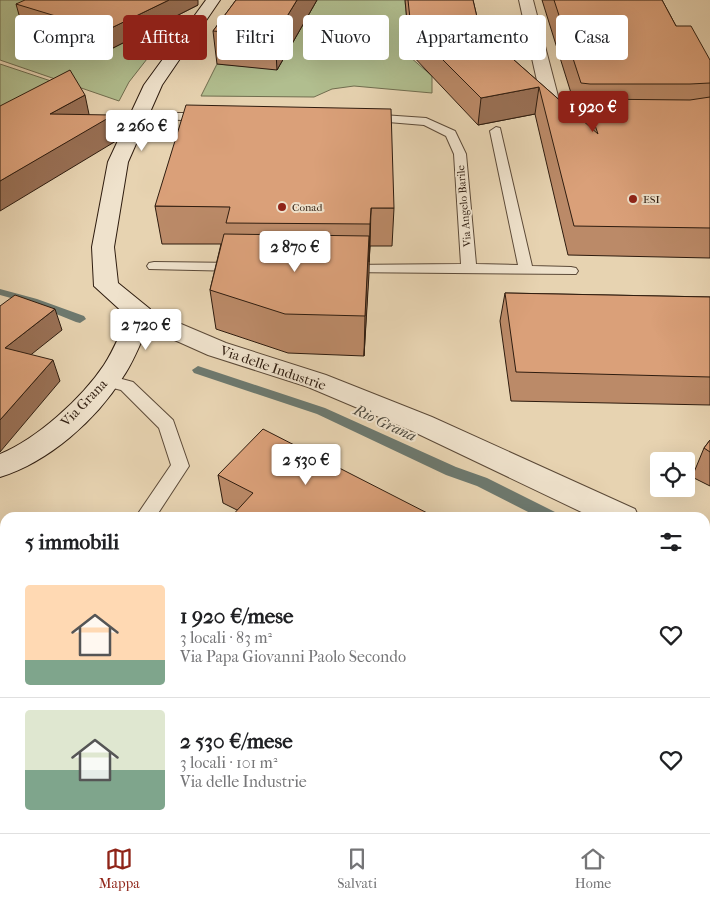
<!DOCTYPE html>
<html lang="it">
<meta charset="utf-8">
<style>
:root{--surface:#fff;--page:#f2f2f2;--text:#202124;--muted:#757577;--line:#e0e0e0;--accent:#8f2418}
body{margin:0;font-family:"IM FELL French Canon",serif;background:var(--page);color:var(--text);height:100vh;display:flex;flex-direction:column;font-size:19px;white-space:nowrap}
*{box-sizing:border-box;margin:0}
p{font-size:16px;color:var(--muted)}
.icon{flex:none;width:28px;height:28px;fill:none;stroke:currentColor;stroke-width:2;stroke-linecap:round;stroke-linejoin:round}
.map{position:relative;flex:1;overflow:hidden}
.drawer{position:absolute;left:0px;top:512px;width:710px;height:321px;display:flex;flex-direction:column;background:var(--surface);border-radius:15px 15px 0 0;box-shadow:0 5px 20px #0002}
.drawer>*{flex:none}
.banner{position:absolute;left:15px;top:15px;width:680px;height:45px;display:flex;gap:10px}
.tools{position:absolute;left:650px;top:452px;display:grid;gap:10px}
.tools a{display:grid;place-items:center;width:45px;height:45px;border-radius:5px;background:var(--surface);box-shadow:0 5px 20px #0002;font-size:25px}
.price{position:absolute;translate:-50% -42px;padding:0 11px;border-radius:5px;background:#fff;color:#222;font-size:16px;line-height:32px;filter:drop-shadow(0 1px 2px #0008)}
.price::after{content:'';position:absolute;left:50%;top:30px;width:15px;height:11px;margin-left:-8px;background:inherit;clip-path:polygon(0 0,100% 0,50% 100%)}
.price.selected{background:var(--accent);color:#fff}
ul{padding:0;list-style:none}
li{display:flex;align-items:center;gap:15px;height:125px;padding:0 25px}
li+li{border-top:1px solid var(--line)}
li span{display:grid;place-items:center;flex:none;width:140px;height:100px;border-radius:5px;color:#555}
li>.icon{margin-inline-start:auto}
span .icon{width:60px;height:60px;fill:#fffc;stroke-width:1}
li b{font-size:21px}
h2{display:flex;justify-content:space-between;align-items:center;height:60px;padding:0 25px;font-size:21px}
.chip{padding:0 18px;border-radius:5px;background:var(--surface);box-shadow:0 5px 20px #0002;font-size:18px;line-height:45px}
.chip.selected{background:var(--accent);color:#fff}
.tabs{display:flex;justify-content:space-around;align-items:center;height:70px;border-top:1px solid var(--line);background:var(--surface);font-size:14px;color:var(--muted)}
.tabs a{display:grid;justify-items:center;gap:2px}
.tabs .selected{color:var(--accent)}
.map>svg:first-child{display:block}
</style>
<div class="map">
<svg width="710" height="833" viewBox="0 0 710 833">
<rect width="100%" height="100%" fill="#e7d3b1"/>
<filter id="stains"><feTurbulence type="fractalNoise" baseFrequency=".004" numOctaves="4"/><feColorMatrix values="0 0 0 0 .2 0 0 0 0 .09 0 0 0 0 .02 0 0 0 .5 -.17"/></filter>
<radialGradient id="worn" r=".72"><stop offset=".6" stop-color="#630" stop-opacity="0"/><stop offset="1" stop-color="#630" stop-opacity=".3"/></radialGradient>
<path fill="#b1be8f" stroke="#706d4f" d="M0,0h112l67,18 -50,64 -10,19 -119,-41z
M261,0h144l5,57 22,19v17l-78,-7 -22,3 -18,8 -113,-1 16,-32 60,5 36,-62z
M0,64l72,24 -72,39z"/>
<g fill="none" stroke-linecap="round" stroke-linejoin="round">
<path fill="#6d796f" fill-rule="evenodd" d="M0,289l37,10 47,17 2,3 -6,4 -4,-1 -47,-19 -29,-8z
M198,366l127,42 131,59 31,11 72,36 2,4h-21l-63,-32 -31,-11 -129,-61 -123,-41 -2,-3z
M705,587l5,1v13l-5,-1z"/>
<defs>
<path id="lane" d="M140,113h65l6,4 -6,4 -69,-3 -2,-2z
M368,114l58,4 29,13 11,23 10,110 42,1 -28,-134 6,-4 4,1 32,138 39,1 5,1 2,3 -2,3 -236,-2 -2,-3 2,-3 5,-1 116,-1 -7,-110 -8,-18 -22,-11 -60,-5 -2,-2z
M154,262l85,1 5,1 2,3 -2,3 -5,1 -90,-2 -2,-3 2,-3z
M107,375l26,7 40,38 16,46 -34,52h-20l36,-53 -12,-37 -38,-38 -20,-5 -2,-4 2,-4z"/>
<path id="street" d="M519,0h14l26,100 25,12 43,3 2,4 -2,4c-22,5 -71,0 -85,-20z
M141,307l85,36 100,32 106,42 203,92 4,9h-45l-182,-87 -104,-44 -100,-32 -76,-34 -3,-6 3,-6z
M705,543l5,2v27l-5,-1z"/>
<path id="secondary" d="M206,0h14l-58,85 -34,77 -14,85 4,36 32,26 3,6c-10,21 -17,43 -30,62 -27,43 -74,85 -123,100v-23c37,-15 82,-56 104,-89 10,-15 16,-32 24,-48l-34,-31 -2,-39 16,-85 36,-77z"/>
</defs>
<use href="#lane" stroke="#5c4a38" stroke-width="2"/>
<use href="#street" stroke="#5c4a38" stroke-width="2"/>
<use href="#secondary" stroke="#2e1c0f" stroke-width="2"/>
<use href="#lane" fill="#efe2cc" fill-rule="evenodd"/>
<use href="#street" fill="#efe2cc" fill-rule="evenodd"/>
<use href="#secondary" fill="#efe2cc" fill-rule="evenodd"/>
</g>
<path fill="#bb8a68" stroke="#2e1c0f" d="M236,0h81l-40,70 -60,-6 -4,-33z
M405,0h68l7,30 102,90 2,-9 -8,-2 -34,-109h120l14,26 34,34v198l-142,-3 -33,-141 -57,11 -68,-72z
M16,4l182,1 -89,45 -88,-28z
M155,206l239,2 -2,38h-22l-6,110 -76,-3 -72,-24 -6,-39 11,-46h-59z
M505,293l205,4v108l-199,-4 -11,-80z
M710,440v46l-18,-9 12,-29z
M218,475l219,43 -200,-8 -14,-7z
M0,615l5,1v107l-5,11z
M426,829h104l-2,4h-95z"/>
<path fill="#997055" stroke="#2e1c0f" d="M169,0h29v5l-89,45 -4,-19z
M297,0h20l-40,70 -2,-34z
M539,87l-4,27 -57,11 3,-27z
M85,95l5,24 -40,-5z
M111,115l6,24 -1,2 -116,70v-30z
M371,208l-1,38 -1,16 1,-38z
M369,236v38l-5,82 1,-40z
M55,309l7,21 -49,39 -8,-21z
M53,360l7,21 -60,71v-32z
M1,684l4,6v33l-5,11v-48z"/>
<path fill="#daa079" stroke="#2e1c0f" d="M25,0h144l-64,31 -89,-27z
M236,0h61l-22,36 -62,-5z
M408,0h65l7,30 118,104 -12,-35 104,1 20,-3v131l-136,-2 -35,-139 -58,11 -70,-70z
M554,0h108l14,26h15l19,34v23l-20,1h-100l-9,-1z
M70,70l15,25 -35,19 61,1 -1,2 -110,64v-75z
M186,105l205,4 3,99h-23l-1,16 -144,-1 4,-16 -75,-1z
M224,234l145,2 -4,80 -80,-2 -75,-24z
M505,293l205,4v80l-194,-5z
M15,295l40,14 -50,39 48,12 -53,60v-114z
M263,429l174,89h-207l23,-25 -35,-18z
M710,440v12l-6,-4z
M0,615l5,1v69l-4,-1 -1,2z
M462,829h66l-2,4h-57z"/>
<g fill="#8f2418" stroke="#efe2cc" stroke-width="2">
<circle cx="633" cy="199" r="5"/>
<circle cx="282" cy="207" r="5"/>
</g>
<g text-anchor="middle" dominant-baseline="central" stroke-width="4" stroke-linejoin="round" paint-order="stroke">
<g font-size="11" fill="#2e1c0f" stroke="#efe2cc" text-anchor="start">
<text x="643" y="199">ESI</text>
<text x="292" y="207">Conad</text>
</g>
<g font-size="11" fill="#2e1c0f" stroke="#efe2cc">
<text transform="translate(464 206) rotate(-95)">Via Angelo Barile</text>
</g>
<g font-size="14" fill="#2e1c0f" stroke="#efe2cc">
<text transform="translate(273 368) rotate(19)">Via delle Industrie</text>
<text transform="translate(84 403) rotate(-46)">Via Grana</text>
</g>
<g font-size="15" font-style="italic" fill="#4e4a3f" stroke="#efe2cc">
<text transform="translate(385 423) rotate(25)">Rio Grana</text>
</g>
</g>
<rect width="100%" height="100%" filter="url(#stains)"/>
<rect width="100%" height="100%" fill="url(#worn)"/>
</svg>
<div class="tools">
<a><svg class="icon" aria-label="locate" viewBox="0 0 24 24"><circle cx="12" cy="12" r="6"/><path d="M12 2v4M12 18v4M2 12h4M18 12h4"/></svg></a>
</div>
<b class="price selected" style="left:593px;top:133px">1 920 €</b>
<b class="price" style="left:142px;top:152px">2 260 €</b>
<b class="price" style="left:295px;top:273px">2 870 €</b>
<b class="price" style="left:146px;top:351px">2 720 €</b>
<b class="price" style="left:306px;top:486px">2 530 €</b>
<div class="banner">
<a class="chip">Compra</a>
<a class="chip selected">Affitta</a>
<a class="chip">Filtri</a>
<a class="chip">Nuovo</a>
<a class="chip">Appartamento</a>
<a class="chip">Casa</a>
</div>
<section class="drawer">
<h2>5 immobili<svg class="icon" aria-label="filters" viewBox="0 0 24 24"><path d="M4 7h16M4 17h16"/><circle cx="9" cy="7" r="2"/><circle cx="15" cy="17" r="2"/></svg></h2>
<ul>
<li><span style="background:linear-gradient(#ffd9b3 75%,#7fa58c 0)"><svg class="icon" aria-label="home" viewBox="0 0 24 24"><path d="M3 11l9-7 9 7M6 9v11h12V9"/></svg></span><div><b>1 920 €/mese</b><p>3 locali · 83 m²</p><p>Via Papa Giovanni Paolo Secondo</p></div><svg class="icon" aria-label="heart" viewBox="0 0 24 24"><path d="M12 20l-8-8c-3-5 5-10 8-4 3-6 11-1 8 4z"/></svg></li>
<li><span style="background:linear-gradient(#dfe7d0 60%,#7fa58c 0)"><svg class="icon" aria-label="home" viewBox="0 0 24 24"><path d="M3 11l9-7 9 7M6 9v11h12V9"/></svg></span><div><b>2 530 €/mese</b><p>3 locali · 101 m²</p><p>Via delle Industrie</p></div><svg class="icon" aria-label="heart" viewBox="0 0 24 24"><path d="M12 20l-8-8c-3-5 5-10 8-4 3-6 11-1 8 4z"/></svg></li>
</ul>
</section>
</div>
<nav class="tabs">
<a class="selected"><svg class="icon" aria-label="map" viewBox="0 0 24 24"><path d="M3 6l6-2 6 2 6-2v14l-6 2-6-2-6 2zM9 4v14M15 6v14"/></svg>Mappa</a>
<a><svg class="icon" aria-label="saved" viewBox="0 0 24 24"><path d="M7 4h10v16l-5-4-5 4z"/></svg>Salvati</a>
<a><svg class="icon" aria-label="home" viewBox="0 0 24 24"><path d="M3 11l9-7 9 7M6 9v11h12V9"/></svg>Home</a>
</nav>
